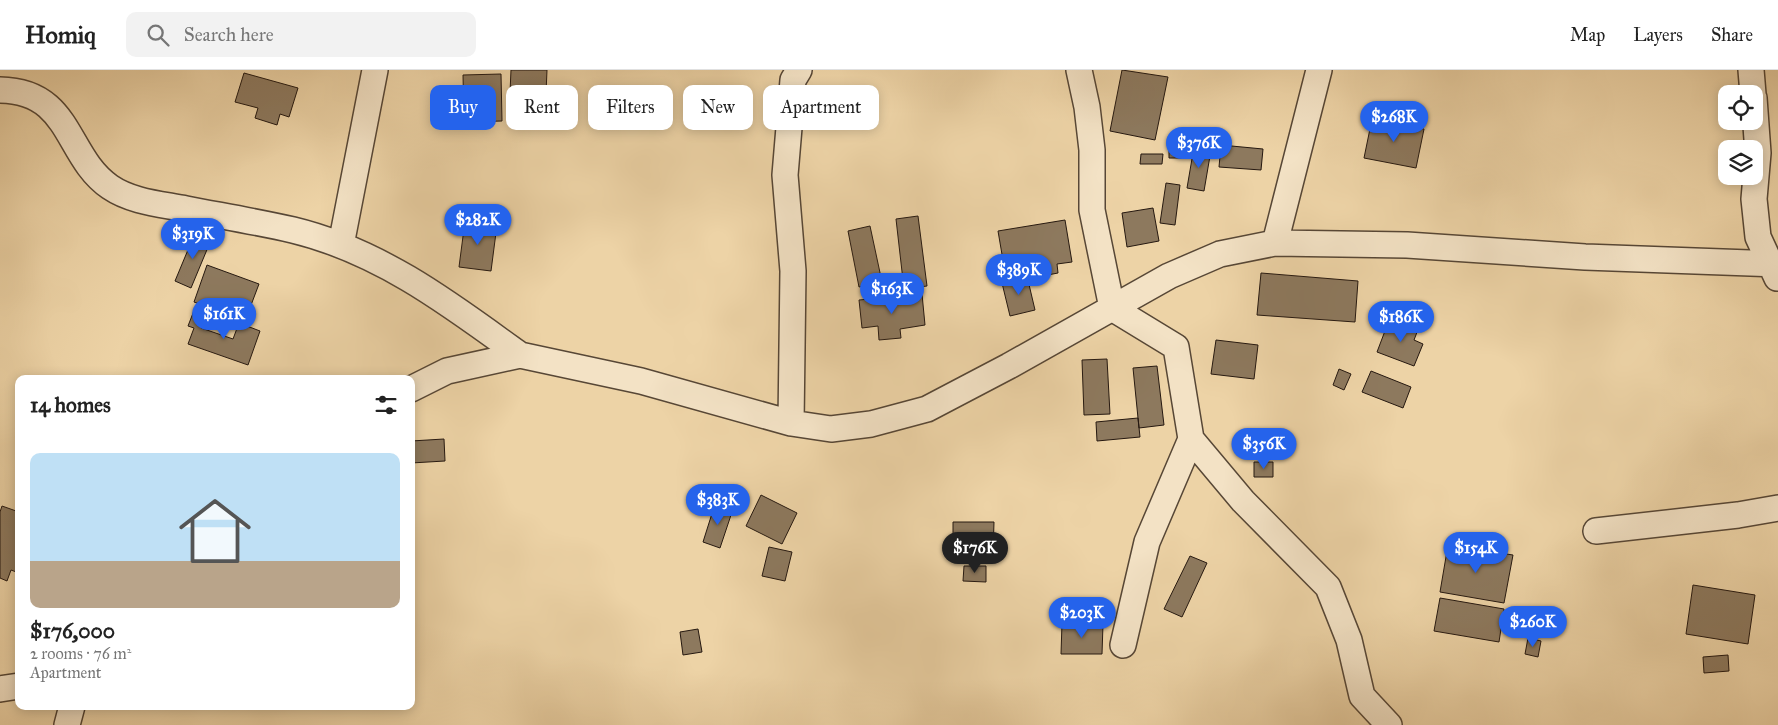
<!DOCTYPE html>
<meta charset="utf-8">
<style>
:root{--surface:#fff;--page:#f2f2f2;--text:#222;--muted:#767676;--line:#e0e0e0;--accent:#2563eb}
body{margin:0;font-family:"IM FELL Great Primer",serif;background:var(--page);color:var(--text);height:100vh;display:flex;flex-direction:column;font-size:19px;white-space:nowrap}
*{box-sizing:border-box;margin:0}
p{font-size:16px;color:var(--muted)}
.icon{flex:none;width:28px;height:28px;fill:none;stroke:currentColor;stroke-width:2;stroke-linecap:round;stroke-linejoin:round}
.map{position:relative;flex:1;overflow:hidden}
.drawer{position:absolute;left:15px;top:305px;width:400px;height:335px;display:flex;flex-direction:column;background:var(--surface);border-radius:10px;box-shadow:0 2px 12px #0003}
.drawer>*{flex:none}
.hud{position:absolute;left:430px;top:15px;width:475px;height:45px;display:flex;gap:10px}
.controls{position:absolute;left:1718px;top:15px;display:grid;gap:10px}
.controls a{display:grid;place-items:center;width:45px;height:45px;border-radius:10px;background:var(--surface);box-shadow:0 2px 12px #0003;font-size:25px}
.price{position:absolute;translate:-50% -42px;padding:0 11px;border-radius:18px;background:var(--accent);color:#fff;font-size:16px;line-height:32px;filter:drop-shadow(0 1px 2px #0008)}
.price::after{content:'';position:absolute;left:50%;top:30px;width:15px;height:11px;margin-left:-8px;background:inherit;clip-path:polygon(0 0,100% 0,50% 100%)}
.price.active{background:#222;color:#fff}
ul{padding:0;list-style:none}
li{display:grid;align-content:center;gap:10px;height:265px;padding:0 15px}
li span{display:grid;place-items:center;height:155px;border-radius:10px;color:#555}
li>.icon{margin-inline-start:auto}
span .icon{width:90px;height:90px;fill:#fffc;stroke-width:1}
li b{font-size:21px}
h2{display:flex;justify-content:space-between;align-items:center;height:60px;padding:0 15px;font-size:21px}
.tag{padding:0 18px;border-radius:10px;background:var(--surface);box-shadow:0 2px 12px #0003;font-size:18px;line-height:45px}
.tag.active{background:var(--accent);color:#fff}
header{display:flex;align-items:center;gap:30px;box-sizing:border-box;height:70px;padding:0 25px;background:var(--surface);border-bottom:1px solid var(--line)}
header strong{font-size:24px}
nav{display:flex;gap:28px;margin-inline-start:auto;font-size:18px}
.search{width:350px;height:45px;background:var(--page);display:flex;align-items:center;gap:12px;box-sizing:border-box;padding:0 18px;border-radius:10px;color:var(--muted);font-size:19px}
.map>svg:first-child{display:block}
</style>
<header>
<strong>Homiq</strong>
<div class="search"><svg class="icon" aria-label="search" viewBox="0 0 24 24"><circle cx="10" cy="10" r="6"/><path d="M15 15l6 6"/></svg>Search here</div>
<nav><a>Map</a><a>Layers</a><a>Share</a></nav>
</header>
<div class="map">
<svg width="1778" height="655" viewBox="0 0 1778 655">
<rect width="100%" height="100%" fill="#edd3a6"/>
<filter id="stains"><feTurbulence type="fractalNoise" baseFrequency=".004" numOctaves="4"/><feColorMatrix values="0 0 0 0 .2 0 0 0 0 .09 0 0 0 0 .02 0 0 0 .5 -.17"/></filter>
<radialGradient id="worn" r=".72"><stop offset=".6" stop-color="#630" stop-opacity="0"/><stop offset="1" stop-color="#630" stop-opacity=".3"/></radialGradient>
<path fill="#8d795e" stroke="#251810" d="M511,0h36l-2,47 -36,-2z
M1122,0l46,7 -13,63 -45,-9z
M244,3l54,15 -9,29 -9,-3 -3,11 -22,-7 3,-10 -23,-6z
M501,4l1,47 -38,1 -1,-47z
M1372,49l52,10 -8,39 -52,-10z
M1221,75l42,4 -2,21 -42,-3z
M1194,77l17,3 -7,41 -17,-3z
M1169,80l15,1v7h-15z
M1141,84h22l-1,10h-22z
M1166,113l14,2 -5,40 -15,-2z
M1153,138l6,33 -32,6 -5,-34z
M918,146l9,70 -23,3 -8,-70z
M1065,150l7,42 -15,2 1,9 -21,4 -2,-10 -30,5 -7,-41z
M465,151l32,4 -6,46 -32,-4z
M870,156l12,56 -23,5 -11,-56z
M195,163l16,7 -20,48 -16,-7z
M207,195l52,19 -14,37 -51,-19z
M1261,203l97,8 -3,41 -98,-7z
M1027,206l8,34 -25,6 -8,-33z
M922,224l3,31 -25,4 1,9 -22,2 -1,-14 -16,2 -3,-28z
M195,238l12,4 -6,16 32,11 6,-16 21,8 -12,34 -60,-21 6,-16 -6,-2z
M1403,251l16,6 -5,13 9,4 -9,22 -37,-14 11,-29 12,5z
M1216,270l42,5 -4,34 -43,-5z
M1107,289l3,55 -26,1 -2,-55z
M1157,296l7,59 -25,3 -6,-60z
M1339,299l12,5 -7,16 -11,-5z
M1371,301l40,16 -8,21 -41,-16z
M1138,348l2,19 -43,4 -1,-19z
M444,369l1,22 -34,2v-22z
M1254,392h19v15h-19z
M761,425l36,18 -15,31 -36,-18z
M715,434l18,5 -13,39 -17,-6z
M2,436l17,6v61l-8,-3 -4,11 -7,-3v-66z
M953,452h41l-1,33h-40z
M1448,475l65,10 -9,48 -64,-11z
M769,477l23,5 -7,29 -23,-5z
M1190,486l17,7 -25,54 -18,-8z
M964,496h22v16l-23,-1z
M1693,515l62,10 -7,49 -62,-10z
M1440,528l64,11 -5,33 -65,-11z
M1062,553l41,1 -1,30h-41z
M698,559l4,23 -19,3 -3,-23z
M1528,568l13,3 -3,16 -13,-3z
M1728,585l1,16 -25,2 -1,-16z"/>
<g fill="none" stroke-linecap="round" stroke-linejoin="round">
<defs>
<path id="street" d="M1079,0l8,37 5,43v60l20,98 64,39 15,92 52,62 85,86 21,53 13,56 27,29
M1751,0l2,24
M0,20c72,1 65,66 110,97 22,15 51,17 76,22 36,7 72,13 107,21 87,21 157,74 227,125
M1754,28l4,55 -4,46 4,38 19,41
M1275,173l44,-173
M341,175l34,-175
M411,319l36,-18 73,-16 121,26 150,42 40,6 40,-5 56,-15 82,-43 160,-90 51,-22 55,-11 132,2 178,12 193,7
M791,353l2,-152 -8,-96 8,-95 6,-10
M1596,461l142,-16 40,-7
M1123,575l24,-103 44,-103
M0,619l19,-3
M67,655l5,-19"/>
</defs>
<use href="#street" stroke="#574736" stroke-width="28"/>
<use href="#street" stroke="#f3e2c5" stroke-width="25"/>
</g>
<rect width="100%" height="100%" filter="url(#stains)"/>
<rect width="100%" height="100%" fill="url(#worn)"/>
</svg>
<div class="controls">
<a><svg class="icon" aria-label="locate" viewBox="0 0 24 24"><circle cx="12" cy="12" r="6"/><path d="M12 2v4M12 18v4M2 12h4M18 12h4"/></svg></a>
<a><svg class="icon" aria-label="layers" viewBox="0 0 24 24"><path d="M12 4l9 5-9 5-9-5zM3 14l9 5 9-5"/></svg></a>
</div>
<b class="price" style="left:1394px;top:73px">$268K</b>
<b class="price" style="left:1199px;top:99px">$376K</b>
<b class="price" style="left:478px;top:176px">$282K</b>
<b class="price" style="left:193px;top:190px">$319K</b>
<b class="price" style="left:1019px;top:226px">$389K</b>
<b class="price" style="left:892px;top:245px">$163K</b>
<b class="price" style="left:224px;top:270px">$161K</b>
<b class="price" style="left:1401px;top:273px">$186K</b>
<b class="price" style="left:1264px;top:400px">$356K</b>
<b class="price" style="left:718px;top:456px">$383K</b>
<b class="price active" style="left:975px;top:504px">$176K</b>
<b class="price" style="left:1476px;top:504px">$154K</b>
<b class="price" style="left:1082px;top:569px">$203K</b>
<b class="price" style="left:1533px;top:578px">$260K</b>
<div class="hud">
<a class="tag active">Buy</a>
<a class="tag">Rent</a>
<a class="tag">Filters</a>
<a class="tag">New</a>
<a class="tag">Apartment</a>
</div>
<section class="drawer">
<h2>14 homes<svg class="icon" aria-label="filters" viewBox="0 0 24 24"><path d="M4 7h16M4 17h16"/><circle cx="9" cy="7" r="2"/><circle cx="15" cy="17" r="2"/></svg></h2>
<ul>
<li><span style="background:linear-gradient(#bfe0f5 70%,#b9a48a 0)"><svg class="icon" aria-label="home" viewBox="0 0 24 24"><path d="M3 11l9-7 9 7M6 9v11h12V9"/></svg></span><div><b>$176,000</b><p>2 rooms · 76 m²</p><p>Apartment</p></div></li>
</ul>
</section>
</div>
